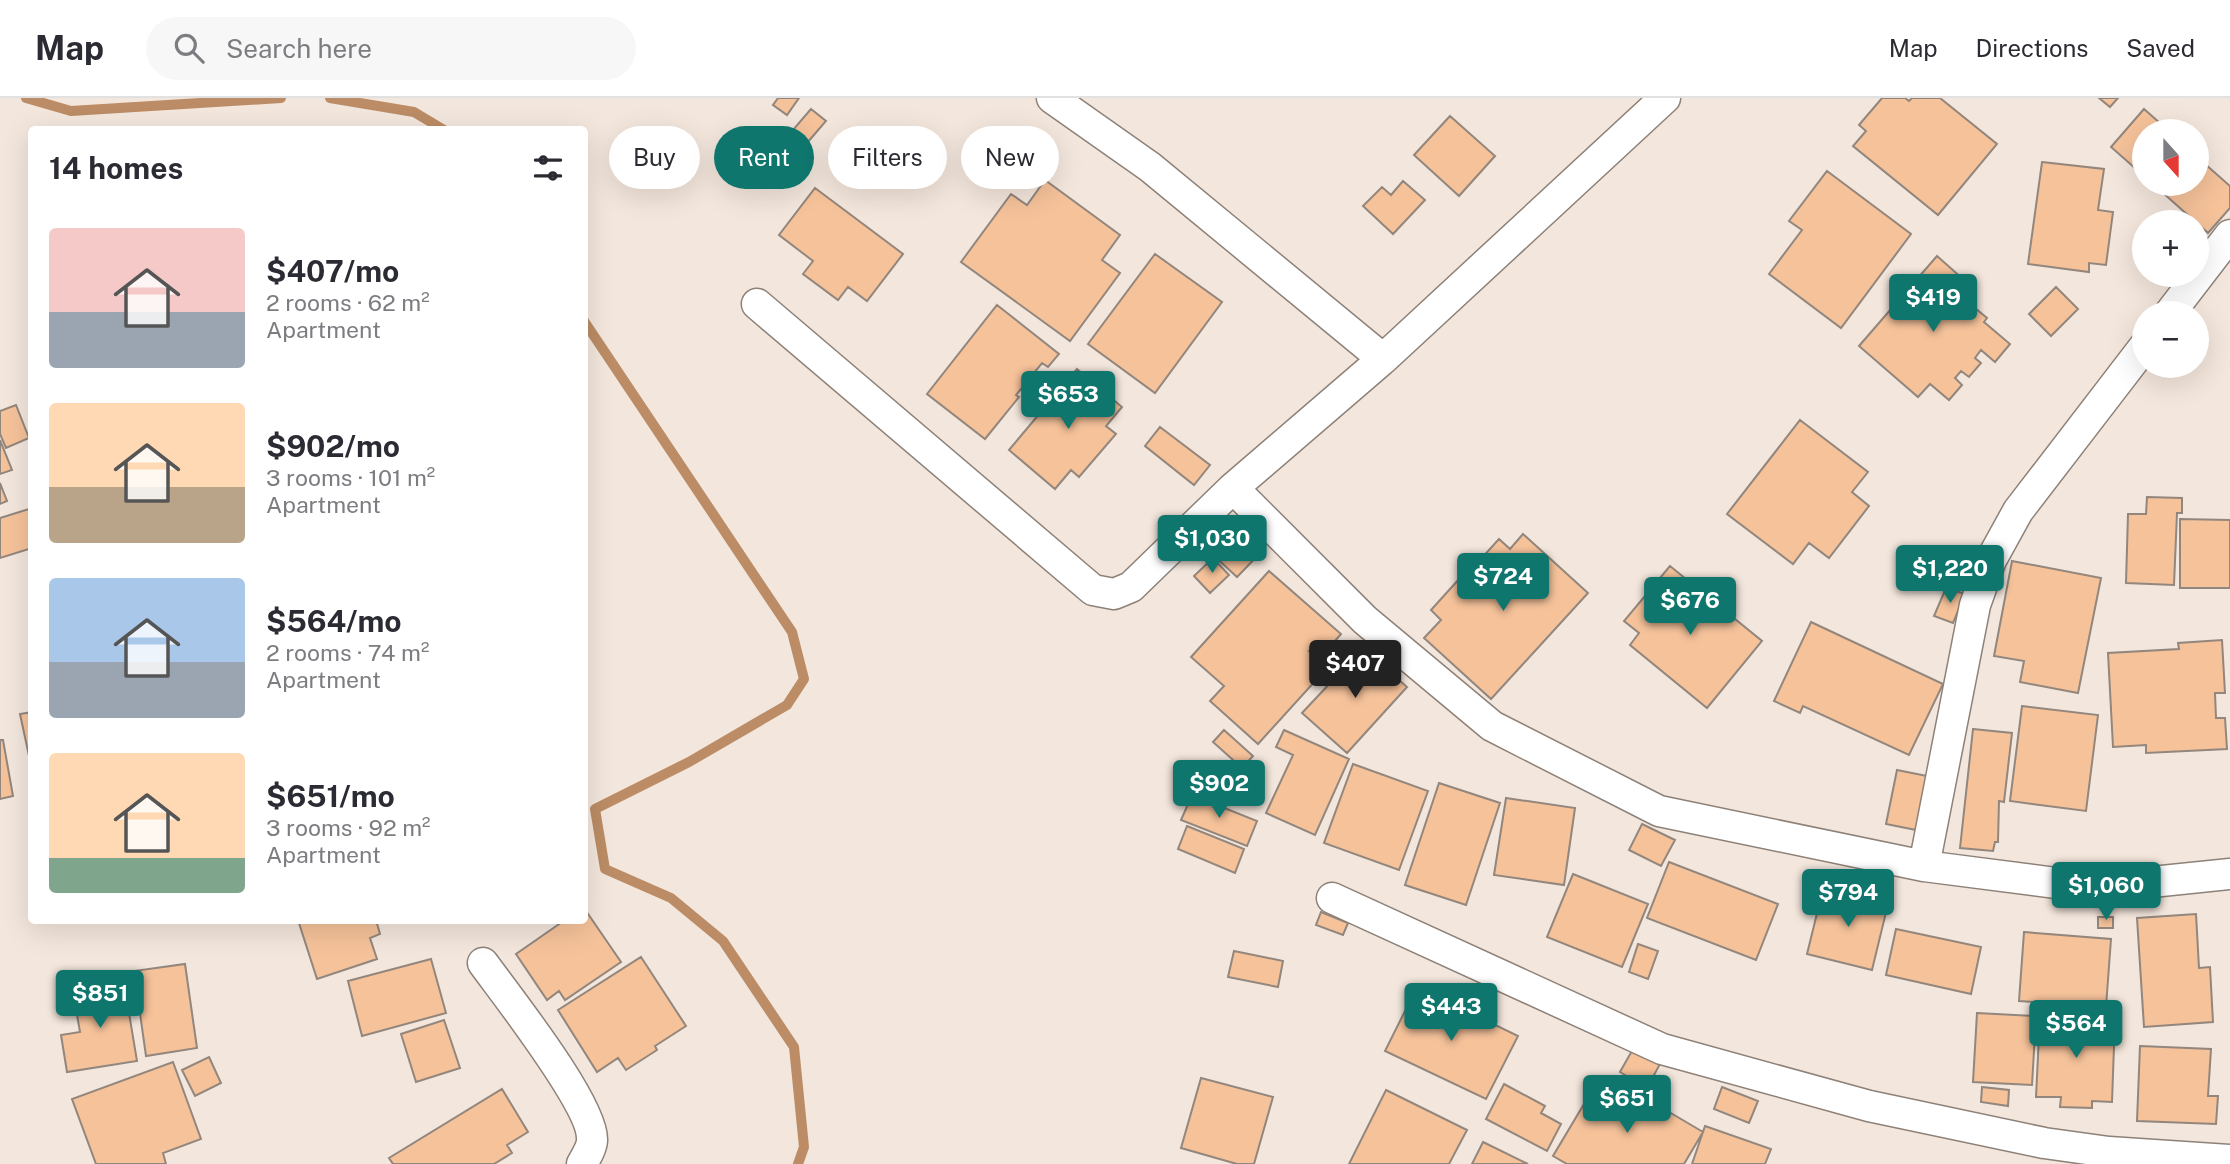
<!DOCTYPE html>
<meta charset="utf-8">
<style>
:root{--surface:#fff;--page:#f7f7f7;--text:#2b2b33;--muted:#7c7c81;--line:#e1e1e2;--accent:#0f766e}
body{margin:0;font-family:"Public Sans",sans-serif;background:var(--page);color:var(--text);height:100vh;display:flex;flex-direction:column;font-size:26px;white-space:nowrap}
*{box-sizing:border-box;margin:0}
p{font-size:23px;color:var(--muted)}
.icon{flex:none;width:38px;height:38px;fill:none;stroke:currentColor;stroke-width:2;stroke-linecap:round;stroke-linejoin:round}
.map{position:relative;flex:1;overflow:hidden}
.drawer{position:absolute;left:28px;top:28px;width:560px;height:798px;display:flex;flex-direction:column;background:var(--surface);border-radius:7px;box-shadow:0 7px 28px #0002}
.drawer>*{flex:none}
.hud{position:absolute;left:609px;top:28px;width:665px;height:63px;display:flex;gap:14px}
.needle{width:46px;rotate:159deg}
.tools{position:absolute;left:2132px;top:21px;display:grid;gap:14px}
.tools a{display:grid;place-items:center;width:77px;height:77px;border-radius:50%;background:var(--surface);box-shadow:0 7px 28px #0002;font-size:35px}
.price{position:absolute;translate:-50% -60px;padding:0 16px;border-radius:7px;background:var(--accent);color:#fff;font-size:23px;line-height:46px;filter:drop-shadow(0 2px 4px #0008)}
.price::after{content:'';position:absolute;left:50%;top:42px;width:21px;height:16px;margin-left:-10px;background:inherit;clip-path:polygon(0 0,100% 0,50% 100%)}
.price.active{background:#222;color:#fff}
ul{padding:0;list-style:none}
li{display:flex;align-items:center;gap:21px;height:175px;padding:0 21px}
li span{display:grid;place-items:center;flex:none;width:196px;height:140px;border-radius:7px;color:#555}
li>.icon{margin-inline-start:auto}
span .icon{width:84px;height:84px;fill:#fffc;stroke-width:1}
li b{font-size:30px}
h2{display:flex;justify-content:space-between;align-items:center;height:84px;padding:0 21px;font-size:30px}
.chip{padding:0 24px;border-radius:32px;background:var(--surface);box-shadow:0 7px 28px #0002;font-size:24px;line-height:63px}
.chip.active{background:var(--accent);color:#fff}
header{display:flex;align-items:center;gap:42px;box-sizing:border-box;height:98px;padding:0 35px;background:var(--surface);border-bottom:2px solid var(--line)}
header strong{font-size:33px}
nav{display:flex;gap:38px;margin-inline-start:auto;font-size:24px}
.search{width:490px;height:63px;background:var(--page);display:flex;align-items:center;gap:18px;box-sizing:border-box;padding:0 24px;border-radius:38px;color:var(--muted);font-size:26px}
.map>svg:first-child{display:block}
</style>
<header>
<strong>Map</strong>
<div class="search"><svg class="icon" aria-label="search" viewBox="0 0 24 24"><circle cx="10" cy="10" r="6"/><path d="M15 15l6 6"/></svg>Search here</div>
<nav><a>Map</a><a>Directions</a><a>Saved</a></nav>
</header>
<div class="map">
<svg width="2230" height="1066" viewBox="0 0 2230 1066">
<rect width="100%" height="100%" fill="#f3e6dc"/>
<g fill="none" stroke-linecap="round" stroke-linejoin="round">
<path stroke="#bb8c65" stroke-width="10" d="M26,0l45,13 210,-13
M330,0l84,14 30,18
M584,223l208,311 12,47 -17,26 -98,57 -94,47 10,60 66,29 52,43 71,106 10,100 -6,17"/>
</g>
<path fill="#f5c29a" stroke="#92867d" stroke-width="2" d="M778,0h21l-12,17 -14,-10z
M1882,0h23l4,3 3,-3h28l57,46 -59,71 -85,-69 13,-15 -7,-6z
M2099,0h19l-8,9z
M811,11l15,12 -19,22 -15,-12z
M2144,11l25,22h-25v45l-33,-29z
M1450,18l45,40 -36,40 -45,-41z
M2196,58l34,30v22l-22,25 -55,-49h43z
M2042,64l62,7 -6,41 15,2 -7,53 -17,-2v9l-61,-8z
M1827,73l84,63 -70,94 -72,-54 33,-44 -13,-9z
M1045,82l75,55 -18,25 18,13 -50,68 -109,-79 50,-68 16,11z
M1403,83l22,19 -32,34 -30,-28 19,-19 9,8z
M815,90l88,66 -36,47 -19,-14 -10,13 -35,-26 10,-13 -34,-26z
M1155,156l67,48 -67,91 -67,-49z
M1937,158l35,31 -9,11 24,20 -3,4 26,22 -15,18 -14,-12 -6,8 6,5 -12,14 -8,-6 -6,7 7,7 -13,15 -19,-16 -12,13 -59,-51z
M2056,189l22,22 -27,27 -22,-22z
M997,207l62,49 -11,13 -6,-4 -26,32 3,2 -34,42 -58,-45z
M1077,271l45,38 -16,19 10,8 -37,43 -8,-7 -16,19 -46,-39z
M16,307l13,33 -23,10 -6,-14v-23z
M1800,322l68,52 -16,20 17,14 -40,52 -20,-15 -16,21 -66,-50z
M1160,329l50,38 -16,20 -49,-39z
M0,342l12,30 -12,4z
M0,385l7,18 -7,3z
M2147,399l35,1v15h-5l-3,72 -48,-2 2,-69h18z
M32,410v40l-32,10v-40z
M2180,421l50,1v68h-50z
M1237,426l27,25 -27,28 -26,-24z
M1523,436l65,59 -97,106 -67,-61 17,-18 -10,-10 29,-32 13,11 8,-8 -11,-10 29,-32 11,10z
M1213,460l16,17 -19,18 -16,-17z
M2012,463l89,17 -23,115 -58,-11 4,-21 -30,-5z
M1670,468l92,75 -55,67 -77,-63 9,-12 -15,-12z
M1269,473l72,63 -13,15 -9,-8 -10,10 18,17 -69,76 -48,-43 14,-15 -33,-29z
M1946,490l19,6 -12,29 -19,-7z
M1811,524l132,62 -34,71 -106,-49 -3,7 -26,-12z
M2222,542l3,53h-10l1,25h9l2,31 -81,4v-8l-33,2 -5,-94 71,-4 -1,-6z
M1363,550l44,39 -60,66 -45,-40z
M2022,608l76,9 -12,96 -76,-10z
M32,614v58l-12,-56z
M1973,631l39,4 -8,69 -5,-1 -1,41h-3l-2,9 -33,-3z
M1224,632l29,26 -11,12 -29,-26z
M1284,632l65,29 -34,76 -49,-22 27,-58 -17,-8z
M0,642h3l10,56 -13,3z
M1353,666l75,27 -29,79 -75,-27z
M1897,672l35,7 -11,54 -35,-7z
M1439,685l61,20 -34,102 -61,-20z
M1192,697l65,26 -10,25 -66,-26z
M1506,700l69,10 -11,77 -70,-10z
M1642,726l33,16 -14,26 -32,-16z
M1187,728l57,23 -9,24 -57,-24z
M1669,764l109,42 -22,56 -109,-42z
M1573,776l75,30 -26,63 -75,-30z
M1823,791l65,15 -16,66 -65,-16z
M584,810l37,54 -56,38 -6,-9 -12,9 -31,-46 49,-34h19z
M1321,814l27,11 -5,12 -27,-10z
M2196,816l3,54 11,-1 3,55 -69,5 -7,-109z
M2098,819h15v11h-15z
M298,822h78l4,14 -10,4 7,21 -60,20z
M1896,831l85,18 -10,47 -85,-19z
M2024,834l87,7 -5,68 -87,-6z
M1638,846l20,7 -10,28 -19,-7z
M1234,853l49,10 -5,26 -50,-10z
M641,859l45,69 -31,20 2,4 -31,20 -8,-12 -21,14 -39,-62z
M431,861l15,54 -84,23 -14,-55z
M185,866l12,84 -51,8 -12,-85z
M124,885l13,78 -70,11 -6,-37 19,-3 -7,-40z
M1417,889l101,49 -32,63 -101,-48z
M1977,915l59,3 -4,69 -59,-3z
M2040,917l75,3 -3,84 -20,-1v7l-32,-1 1,-10h-25z
M444,922l16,48 -44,14 -15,-48z
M2140,948l71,3 -3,47h10l-2,28 -79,-3z
M1633,951l27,15 -13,24 -27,-16z
M209,959l12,26 -26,13 -13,-26z
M173,964l28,77 -38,14 3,11h-70l-24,-65z
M1201,980l72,19 -19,67h-17l-56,-16z
M1504,986l41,22 -4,7 20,11 -14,27 -61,-32z
M1722,989l36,14 -9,22 -35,-14z
M1982,989l27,3 -1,16 -27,-4z
M502,991l26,43 -21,13 5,8 -18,11h-101l-4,-6z
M1386,992l81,40 -18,34h-100z
M1590,996l18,11 8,-11 20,12 6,-10 61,36 -19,32h-117l-14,-8z
M1705,1028l66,23 -6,15h-73z
M1483,1044l45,22h-56z"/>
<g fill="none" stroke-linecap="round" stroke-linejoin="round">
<defs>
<path id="street" d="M1052,0l98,69 233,192
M757,206l336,286 21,4 17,-7 102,-99 150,-129 282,-261
M2170,215l60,-78
M1233,390l132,132 127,106 167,85 265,55 170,22 136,-14
M1924,768l51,-261 16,-45 27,-49 126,-164
M1332,800l330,151 207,57 175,37 65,9 121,8
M483,865c24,33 111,143 109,177 0,7 -6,17 -10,24"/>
</defs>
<use href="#street" stroke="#8d8178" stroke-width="33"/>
<use href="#street" stroke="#fff" stroke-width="30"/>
</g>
</svg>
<div class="tools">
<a><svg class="needle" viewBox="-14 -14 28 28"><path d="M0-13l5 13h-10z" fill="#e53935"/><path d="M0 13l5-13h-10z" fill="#7c7c81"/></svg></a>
<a>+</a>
<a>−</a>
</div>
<b class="price" style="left:1933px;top:236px">$419</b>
<b class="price" style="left:1068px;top:333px">$653</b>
<b class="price" style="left:1212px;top:477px">$1,030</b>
<b class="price" style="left:1950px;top:507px">$1,220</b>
<b class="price" style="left:1503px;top:515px">$724</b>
<b class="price" style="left:1690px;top:539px">$676</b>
<b class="price active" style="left:1355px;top:602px">$407</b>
<b class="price" style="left:1219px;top:722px">$902</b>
<b class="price" style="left:2106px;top:824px">$1,060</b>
<b class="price" style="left:1848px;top:831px">$794</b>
<b class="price" style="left:100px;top:932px">$851</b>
<b class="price" style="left:1451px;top:945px">$443</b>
<b class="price" style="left:2076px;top:962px">$564</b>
<b class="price" style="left:1627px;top:1037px">$651</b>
<div class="hud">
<a class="chip">Buy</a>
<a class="chip active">Rent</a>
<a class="chip">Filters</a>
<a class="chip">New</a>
</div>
<section class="drawer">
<h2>14 homes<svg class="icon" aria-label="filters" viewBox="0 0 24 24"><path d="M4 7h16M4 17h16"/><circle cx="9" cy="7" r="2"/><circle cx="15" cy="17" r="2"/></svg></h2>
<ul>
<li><span style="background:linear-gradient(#f6c9c9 60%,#9aa5b1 0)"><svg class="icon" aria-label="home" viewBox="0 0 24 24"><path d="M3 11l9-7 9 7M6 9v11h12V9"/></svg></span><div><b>$407/mo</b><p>2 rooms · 62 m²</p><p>Apartment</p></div></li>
<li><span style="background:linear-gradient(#ffd9b3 60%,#b9a48a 0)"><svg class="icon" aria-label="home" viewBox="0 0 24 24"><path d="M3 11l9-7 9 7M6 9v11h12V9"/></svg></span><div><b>$902/mo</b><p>3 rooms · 101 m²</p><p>Apartment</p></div></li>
<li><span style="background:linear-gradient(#a9c7e8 60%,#9aa5b1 0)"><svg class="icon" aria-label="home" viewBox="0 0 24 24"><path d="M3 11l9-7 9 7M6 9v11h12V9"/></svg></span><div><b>$564/mo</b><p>2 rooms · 74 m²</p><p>Apartment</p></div></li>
<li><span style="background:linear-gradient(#ffd9b3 75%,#7fa58c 0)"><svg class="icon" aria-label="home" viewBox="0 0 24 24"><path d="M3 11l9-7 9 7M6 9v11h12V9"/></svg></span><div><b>$651/mo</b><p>3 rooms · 92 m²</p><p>Apartment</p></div></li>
</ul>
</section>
</div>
